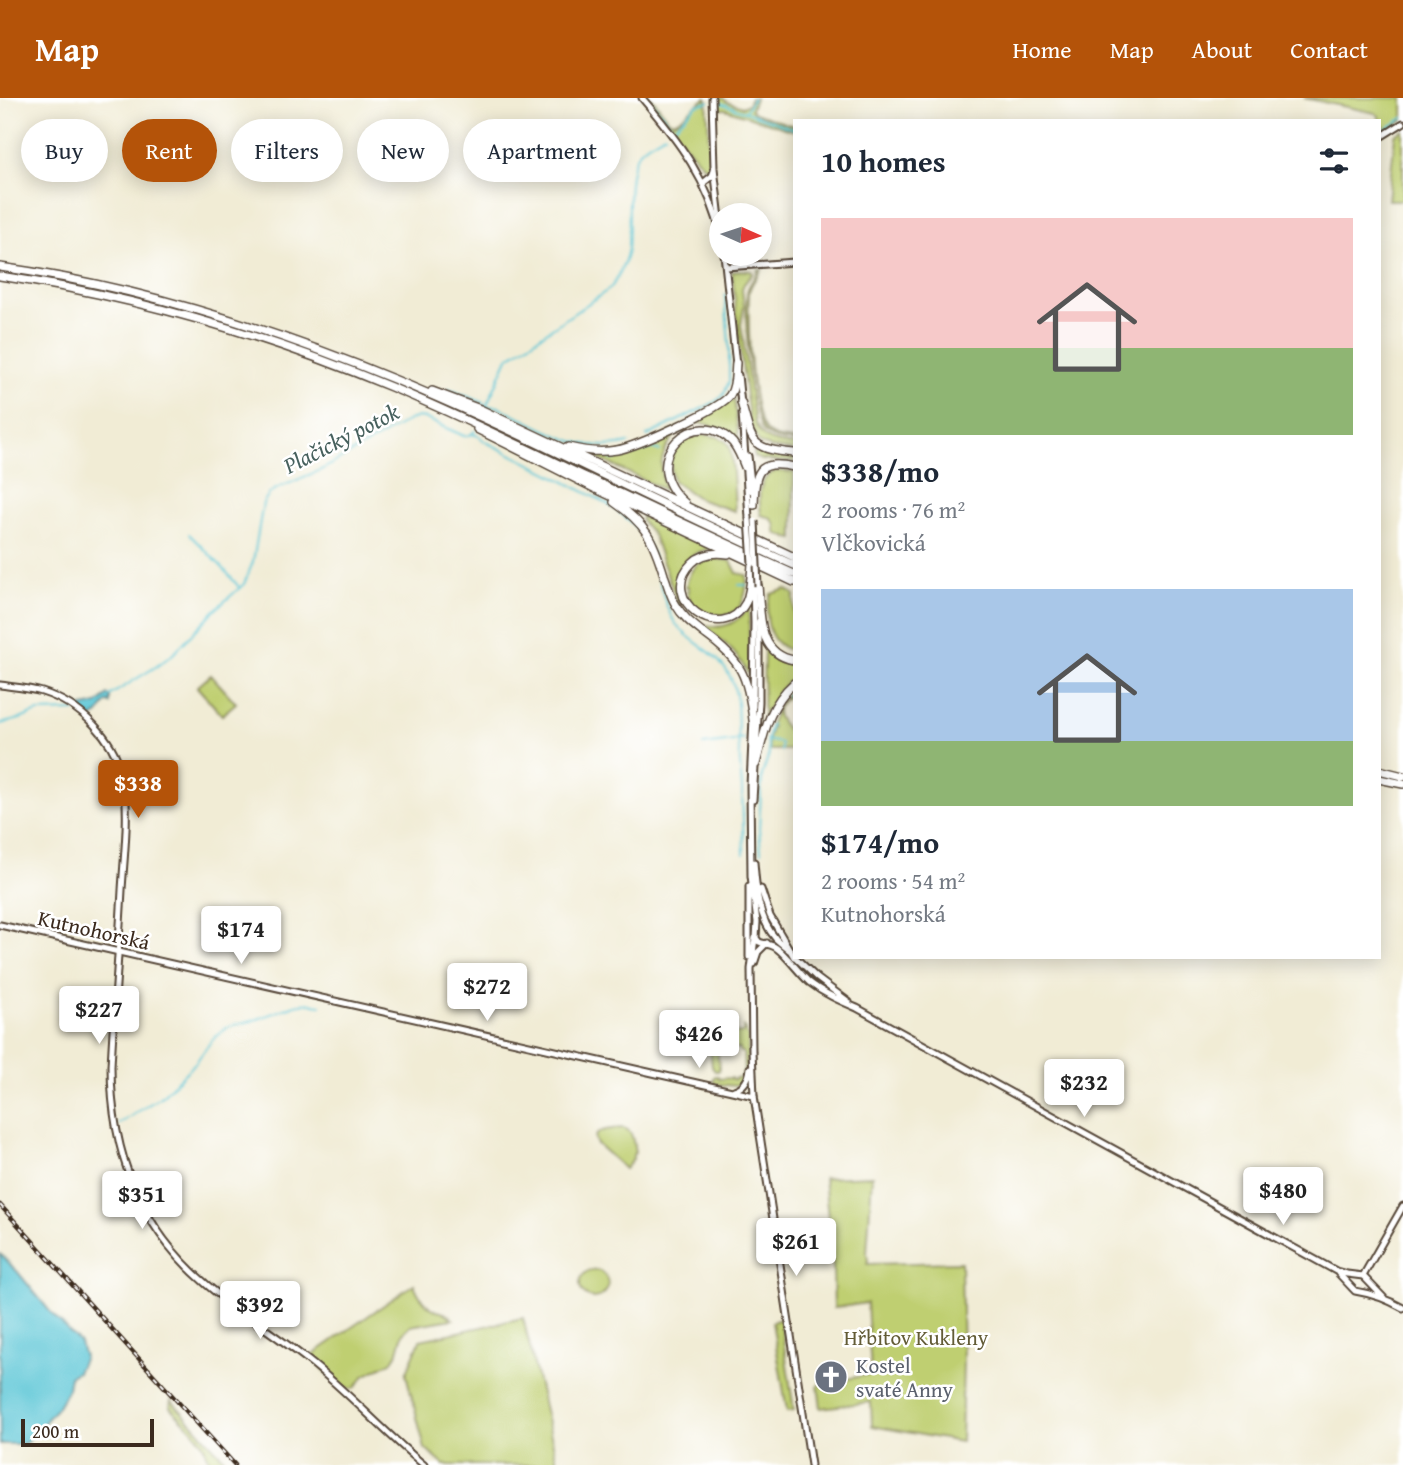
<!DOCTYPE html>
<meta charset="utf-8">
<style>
:root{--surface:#fff;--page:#f6f6f7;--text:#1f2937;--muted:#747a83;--accent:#b45309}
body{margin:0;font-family:"Gentium Book Plus",serif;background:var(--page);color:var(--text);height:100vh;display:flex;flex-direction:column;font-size:26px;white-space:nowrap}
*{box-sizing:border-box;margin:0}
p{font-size:23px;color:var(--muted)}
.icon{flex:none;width:38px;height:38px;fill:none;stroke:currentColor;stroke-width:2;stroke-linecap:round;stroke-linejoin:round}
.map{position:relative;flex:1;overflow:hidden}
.drawer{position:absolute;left:793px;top:21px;width:588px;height:840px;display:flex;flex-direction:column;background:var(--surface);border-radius:0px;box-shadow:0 4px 18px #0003}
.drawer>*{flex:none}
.guide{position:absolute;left:21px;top:21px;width:665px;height:63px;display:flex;gap:14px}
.needle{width:46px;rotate:93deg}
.fabs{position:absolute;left:709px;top:105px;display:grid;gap:14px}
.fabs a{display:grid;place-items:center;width:63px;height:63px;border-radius:50%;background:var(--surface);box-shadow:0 4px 18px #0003;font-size:35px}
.scale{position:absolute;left:21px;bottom:18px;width:133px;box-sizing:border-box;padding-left:7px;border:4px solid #3b2a1e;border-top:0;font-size:19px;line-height:24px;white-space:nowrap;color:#3b2a1e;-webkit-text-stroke:5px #fff;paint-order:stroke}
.price{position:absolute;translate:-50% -60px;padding:0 16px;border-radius:7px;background:#fff;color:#222;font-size:23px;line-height:46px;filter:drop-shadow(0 2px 4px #0008)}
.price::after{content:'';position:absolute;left:50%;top:42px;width:21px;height:16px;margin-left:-10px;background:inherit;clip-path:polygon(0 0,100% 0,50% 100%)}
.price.selected{background:var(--accent);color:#fff}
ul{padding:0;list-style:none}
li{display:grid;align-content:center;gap:14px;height:371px;padding:0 28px}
li span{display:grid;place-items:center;height:217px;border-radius:0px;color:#555}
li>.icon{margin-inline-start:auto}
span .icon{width:126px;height:126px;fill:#fffc;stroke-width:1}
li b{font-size:30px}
h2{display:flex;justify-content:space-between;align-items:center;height:84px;padding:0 28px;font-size:30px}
.chip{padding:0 24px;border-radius:32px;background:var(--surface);box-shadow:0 4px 18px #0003;font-size:24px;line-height:63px}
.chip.selected{background:var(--accent);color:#fff}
header{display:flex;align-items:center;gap:42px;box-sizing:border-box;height:98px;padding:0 35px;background:var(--accent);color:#fff}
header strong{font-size:33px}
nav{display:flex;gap:38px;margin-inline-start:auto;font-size:24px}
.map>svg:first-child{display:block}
</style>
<header>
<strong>Map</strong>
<nav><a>Home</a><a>Map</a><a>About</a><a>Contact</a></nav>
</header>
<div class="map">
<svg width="1403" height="1367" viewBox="0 0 1403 1367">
<rect width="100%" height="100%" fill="#fff"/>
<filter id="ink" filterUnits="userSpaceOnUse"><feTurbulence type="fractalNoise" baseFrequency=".0143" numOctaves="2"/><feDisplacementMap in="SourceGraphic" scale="14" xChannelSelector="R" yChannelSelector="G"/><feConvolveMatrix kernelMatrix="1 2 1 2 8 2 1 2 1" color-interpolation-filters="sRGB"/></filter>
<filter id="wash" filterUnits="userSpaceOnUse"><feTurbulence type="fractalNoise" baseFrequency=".00686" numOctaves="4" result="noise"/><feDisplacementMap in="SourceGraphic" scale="28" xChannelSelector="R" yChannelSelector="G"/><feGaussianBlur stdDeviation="1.57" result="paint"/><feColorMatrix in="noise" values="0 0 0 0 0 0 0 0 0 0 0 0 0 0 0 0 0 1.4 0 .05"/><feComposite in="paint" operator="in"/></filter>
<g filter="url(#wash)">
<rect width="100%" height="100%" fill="#f1ecd5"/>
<path fill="#bfcf71" stroke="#7d7c48" stroke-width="2" d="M646,0h6l17,22 4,2c13,-4 22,-19 34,-24l3,70 -6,-1z
M717,0h6l4,4 15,5 6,-3 3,-6h4l-4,11 3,4 40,13v5l-69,-22h-5l-3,3z
M1304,0h99v22l-18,12 -1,-6 -5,-1v-9l-4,-3z
M1403,32v70h-15l7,-65z
M761,171c-3,7 -12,17 -12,24 -1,25 0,125 19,140 7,6 18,6 26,7v2c-10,-2 -23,-2 -30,-10 -6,-6 -6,-17 -8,-25 -6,-38 -12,-76 -9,-114 0,-9 9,-14 11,-24z
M738,172l13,1 2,2 -9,11 -2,5 2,17 -3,19 14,98c8,20 20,19 39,22v6l-23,-3 -12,-5 -9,-18 -10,-75 -8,-78z
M734,301l5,44c-11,-12 -33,-24 -50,-18 -18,7 -31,33 -27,51 1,7 0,10 5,15l-72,-34 28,-4 14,-4z
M702,336c8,1 20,2 26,10 6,9 6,54 7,67l-34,-11 -28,-19c-7,-28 2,-42 29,-47z
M754,354c11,-1 29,3 40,5v5l-32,-2 -8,-3z
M776,373l18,1v67l-6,-1 -12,-5c2,-11 -5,-16 -15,-18 -2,-17 -5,-36 15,-44z
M642,418l67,31v2c-29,6 -37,29 -28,56l-2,1 -4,-10 -22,-61 -12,-15z
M718,461l13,2 6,12 10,2c0,15 -3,38 -22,40 -3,1 -8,-1 -11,-1 -15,-1 -23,-8 -27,-23h2v-4h-3c3,-19 13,-29 32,-28z
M786,491l8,5v57c-27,-5 -31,-34 -23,-57z
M748,510l1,1v63l-2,1c-10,-21 -23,-32 -42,-45l1,-2c19,3 31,-3 42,-18z
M764,552h3c7,9 16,12 27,14v12l-15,15 -16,25z
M211,577l25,28 -14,12 -25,-28z
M794,586v6c-24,22 -20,25 0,47v13h-25l-1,-11 4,-13 -2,-1 8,-19z
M743,928l5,11v28l-3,14 -4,5 -6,2 -19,-2 -3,-3 2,-5h3l1,3 12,-1 1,2h3v-2h5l4,-7 -1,-19h-3l-1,-3h-8l-1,-15 13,-1z
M714,944h3l2,25v4h-4l-3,-4 -2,-20z
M623,1030c11,2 10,16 12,25l-2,1v5l-8,10 -29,-26 -1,-6c5,-9 18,-8 28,-9z
M872,1078l-5,77 1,7 -1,4 94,-2 2,99 -2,81 -89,-16 -1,-24 -50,6 -3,-23 53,-11 -4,-71 -33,5 -1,-41 -9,-89z
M580 1186a14 14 0 1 1 28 0a14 14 0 1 1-28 0Z
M414,1186c4,11 12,22 23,27 7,2 10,2 16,8l-43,7 -7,7 -6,22 -6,7 -27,14 -9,12 -6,1c-14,-8 -28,-20 -37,-34z
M523,1220l35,147h-114l-19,-16 -19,-75 14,-34z
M780,1221l14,91 -7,1 -15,-89z
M171,1302l59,65h-22l2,-5c-5,-6 -4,-10 -7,-16 -5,-11 -25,-28 -33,-37z"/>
<path fill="#5cc6d6" stroke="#4c787a" stroke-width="2" d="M108,597l2,2v6l-3,-1 -9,12 -7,5 -12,-11 18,-4z
M0,1156c7,5 10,12 17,17l35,43 28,29 4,14 -7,15 -7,4 -2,13 -11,19 -30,34 -4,2h-23z"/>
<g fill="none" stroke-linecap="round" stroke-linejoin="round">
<path stroke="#5cc6d6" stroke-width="2" d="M648,0l25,30 24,-23 12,-3
M715,3l79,28
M745,14l8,-14
M1379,35l24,-15
M449,291l30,12 4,2 3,5 7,-2 6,1c43,19 80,49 130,36
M486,309l22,-49 103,-70c7,-12 15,-25 17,-40 2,-23 -2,-71 8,-91 5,-11 19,-17 29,-23
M472,336l7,2 5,5c28,14 57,28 85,43 29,15 59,27 76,56 16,26 14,60 31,84 9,12 22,20 33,28 32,26 28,48 29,86l5,1
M647,338l66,-33 10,-7 6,-14v-38l-4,-49
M610,357l1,4h3l38,-11 8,3
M189,436l33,33 17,20
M739,487h7
M787,597l7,-7
M109,598l48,-30 15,-11 44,-46 28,-25 9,-22 10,-59 6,-9 7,-5 47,-20 86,-49 10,-3 5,1 40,18 6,-1 5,-4
M0,626l20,-5 18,-7 37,-1
M766,642l15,3v8
M703,647l31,-4 4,-3 4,50 2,66
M761,754l-2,-23 2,-38 1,-16 7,-21 -2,-14 4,-16
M119,1026l43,-28 34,-34 16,-22 15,-13 28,-7 40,-15 11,-2 15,2"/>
</g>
</g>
<g filter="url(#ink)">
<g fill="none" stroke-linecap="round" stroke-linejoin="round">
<defs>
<path id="tertiary" d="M712,0l2,70 7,59
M703,85l9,-7 2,-5
M0,587c14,2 29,3 42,7 38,12 73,46 81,86 7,34 1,77 -1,112 -3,58 -8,117 -11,176 0,86 28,161 95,218 32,28 69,50 103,77 40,32 75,71 115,104
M754,998l57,369
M1363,1178l40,-70"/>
<path id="secondary" d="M642,0c36,42 68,84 79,139
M1379,40l24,-15
M724,156l12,111
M726,169l68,-5
M738,277l3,29
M742,315l7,105
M748,358l4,35
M753,486l1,39 -1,84
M753,619l-3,69 1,90 6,46 -1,16 3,4c5,2 11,2 16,5 9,5 24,26 34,35 15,12 31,19 48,26l479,263 11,3 16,2 21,22
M753,702l6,-98v-81
M754,764c2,25 4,57 22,77 4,4 9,7 13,11
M761,791l9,27 24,41
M0,827l754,171 -2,-45 -1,-82 4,-31
M749,859v-71
M795,859l22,21 32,24
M754,866l4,-12 9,-9
M734,992c10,-3 15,-11 16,-22
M1338,1175l17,18c19,3 32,8 48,17"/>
<path id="motorway" d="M0,169c136,19 270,61 396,113 135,56 265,126 398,185
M0,178c134,20 266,59 391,111 67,28 132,60 197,91 69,33 137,65 206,96
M432,293l48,18 314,148
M741,304c12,42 8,46 53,51
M477,331l119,60 198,93
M568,349c16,4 32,6 49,3 18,-3 104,-41 113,-55 6,-9 5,-21 6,-32
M614,404c32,22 39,37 50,73 4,10 6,21 12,30 7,13 19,21 30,30 36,26 42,42 47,85
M685,405c-52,-44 13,-101 48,-60 5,7 9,16 12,24
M754,407c1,-33 3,-46 40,-38
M728,456c-13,-2 -26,-1 -36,9 -36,35 30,85 54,39 5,-11 5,-26 6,-38
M758,488c3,29 -1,68 36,74
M756,666c8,-31 13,-59 38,-81
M1379,672l24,6
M1379,681l24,5"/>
</defs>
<use href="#tertiary" stroke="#564739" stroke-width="9"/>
<use href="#secondary" stroke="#564739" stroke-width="9"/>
<use href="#motorway" stroke="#564739" stroke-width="10"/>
<use href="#tertiary" stroke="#fff" stroke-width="5"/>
<use href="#secondary" stroke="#fff" stroke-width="5"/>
<use href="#motorway" stroke="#fff" stroke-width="7"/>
<defs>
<path id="rail" d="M0,1107l235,260"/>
</defs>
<use href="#rail" stroke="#3b2a1e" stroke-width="4.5"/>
<use href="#rail" stroke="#fff" stroke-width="2" stroke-dasharray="5" stroke-linecap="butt"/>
<defs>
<path id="secondary-bridge" d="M749,420l3,46
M755,423l3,65"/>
</defs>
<use href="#secondary-bridge" stroke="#564739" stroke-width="9" stroke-linecap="butt"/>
<use href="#secondary-bridge" stroke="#fff" stroke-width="5"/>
</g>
</g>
<defs>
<symbol id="church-disc" viewBox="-11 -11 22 22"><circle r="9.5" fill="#6b7280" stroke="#fff"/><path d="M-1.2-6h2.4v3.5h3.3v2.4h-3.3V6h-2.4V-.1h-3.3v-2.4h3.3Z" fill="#fff"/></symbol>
</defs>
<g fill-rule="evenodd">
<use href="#church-disc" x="812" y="1260" width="38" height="38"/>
</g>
<g text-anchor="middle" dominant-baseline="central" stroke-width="5" stroke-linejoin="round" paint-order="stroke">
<g font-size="21" fill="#3b2a1e" stroke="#fff">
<text transform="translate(94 832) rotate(13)">Kutnohorská</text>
</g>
<g font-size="21" fill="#635c37" stroke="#fff">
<text x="916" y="1239">Hřbitov Kukleny</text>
</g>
<g font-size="21" fill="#5b616d" stroke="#fff" text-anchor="start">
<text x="856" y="1267">Kostel<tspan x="856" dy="24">svaté Anny</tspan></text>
</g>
<g font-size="23" font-style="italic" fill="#47615e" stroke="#fff">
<text transform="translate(341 340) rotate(-27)">Plačický potok</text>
</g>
</g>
</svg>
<div class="fabs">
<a><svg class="needle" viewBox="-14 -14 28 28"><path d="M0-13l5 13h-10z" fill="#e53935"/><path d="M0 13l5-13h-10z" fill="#747a83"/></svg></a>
</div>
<div class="scale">200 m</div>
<b class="price selected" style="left:138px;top:722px">$338</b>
<b class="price" style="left:241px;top:868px">$174</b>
<b class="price" style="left:487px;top:925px">$272</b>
<b class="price" style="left:99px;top:948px">$227</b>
<b class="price" style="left:699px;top:972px">$426</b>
<b class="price" style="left:1084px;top:1021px">$232</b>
<b class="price" style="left:1283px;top:1129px">$480</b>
<b class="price" style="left:142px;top:1133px">$351</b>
<b class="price" style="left:796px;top:1180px">$261</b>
<b class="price" style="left:260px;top:1243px">$392</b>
<div class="guide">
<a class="chip">Buy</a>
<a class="chip selected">Rent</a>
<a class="chip">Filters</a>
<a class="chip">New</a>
<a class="chip">Apartment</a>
</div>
<section class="drawer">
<h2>10 homes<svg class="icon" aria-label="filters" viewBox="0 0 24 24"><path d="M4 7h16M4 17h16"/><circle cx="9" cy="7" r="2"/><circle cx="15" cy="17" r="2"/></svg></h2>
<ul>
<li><span style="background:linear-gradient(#f6c9c9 60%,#8fb573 0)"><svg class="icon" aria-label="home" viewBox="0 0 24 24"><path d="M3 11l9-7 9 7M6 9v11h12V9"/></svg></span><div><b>$338/mo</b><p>2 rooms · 76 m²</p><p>Vlčkovická</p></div></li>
<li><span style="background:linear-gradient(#a9c7e8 70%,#8fb573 0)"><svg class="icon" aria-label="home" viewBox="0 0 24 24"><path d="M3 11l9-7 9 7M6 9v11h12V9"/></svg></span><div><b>$174/mo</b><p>2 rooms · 54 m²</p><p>Kutnohorská</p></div></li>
</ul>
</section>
</div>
